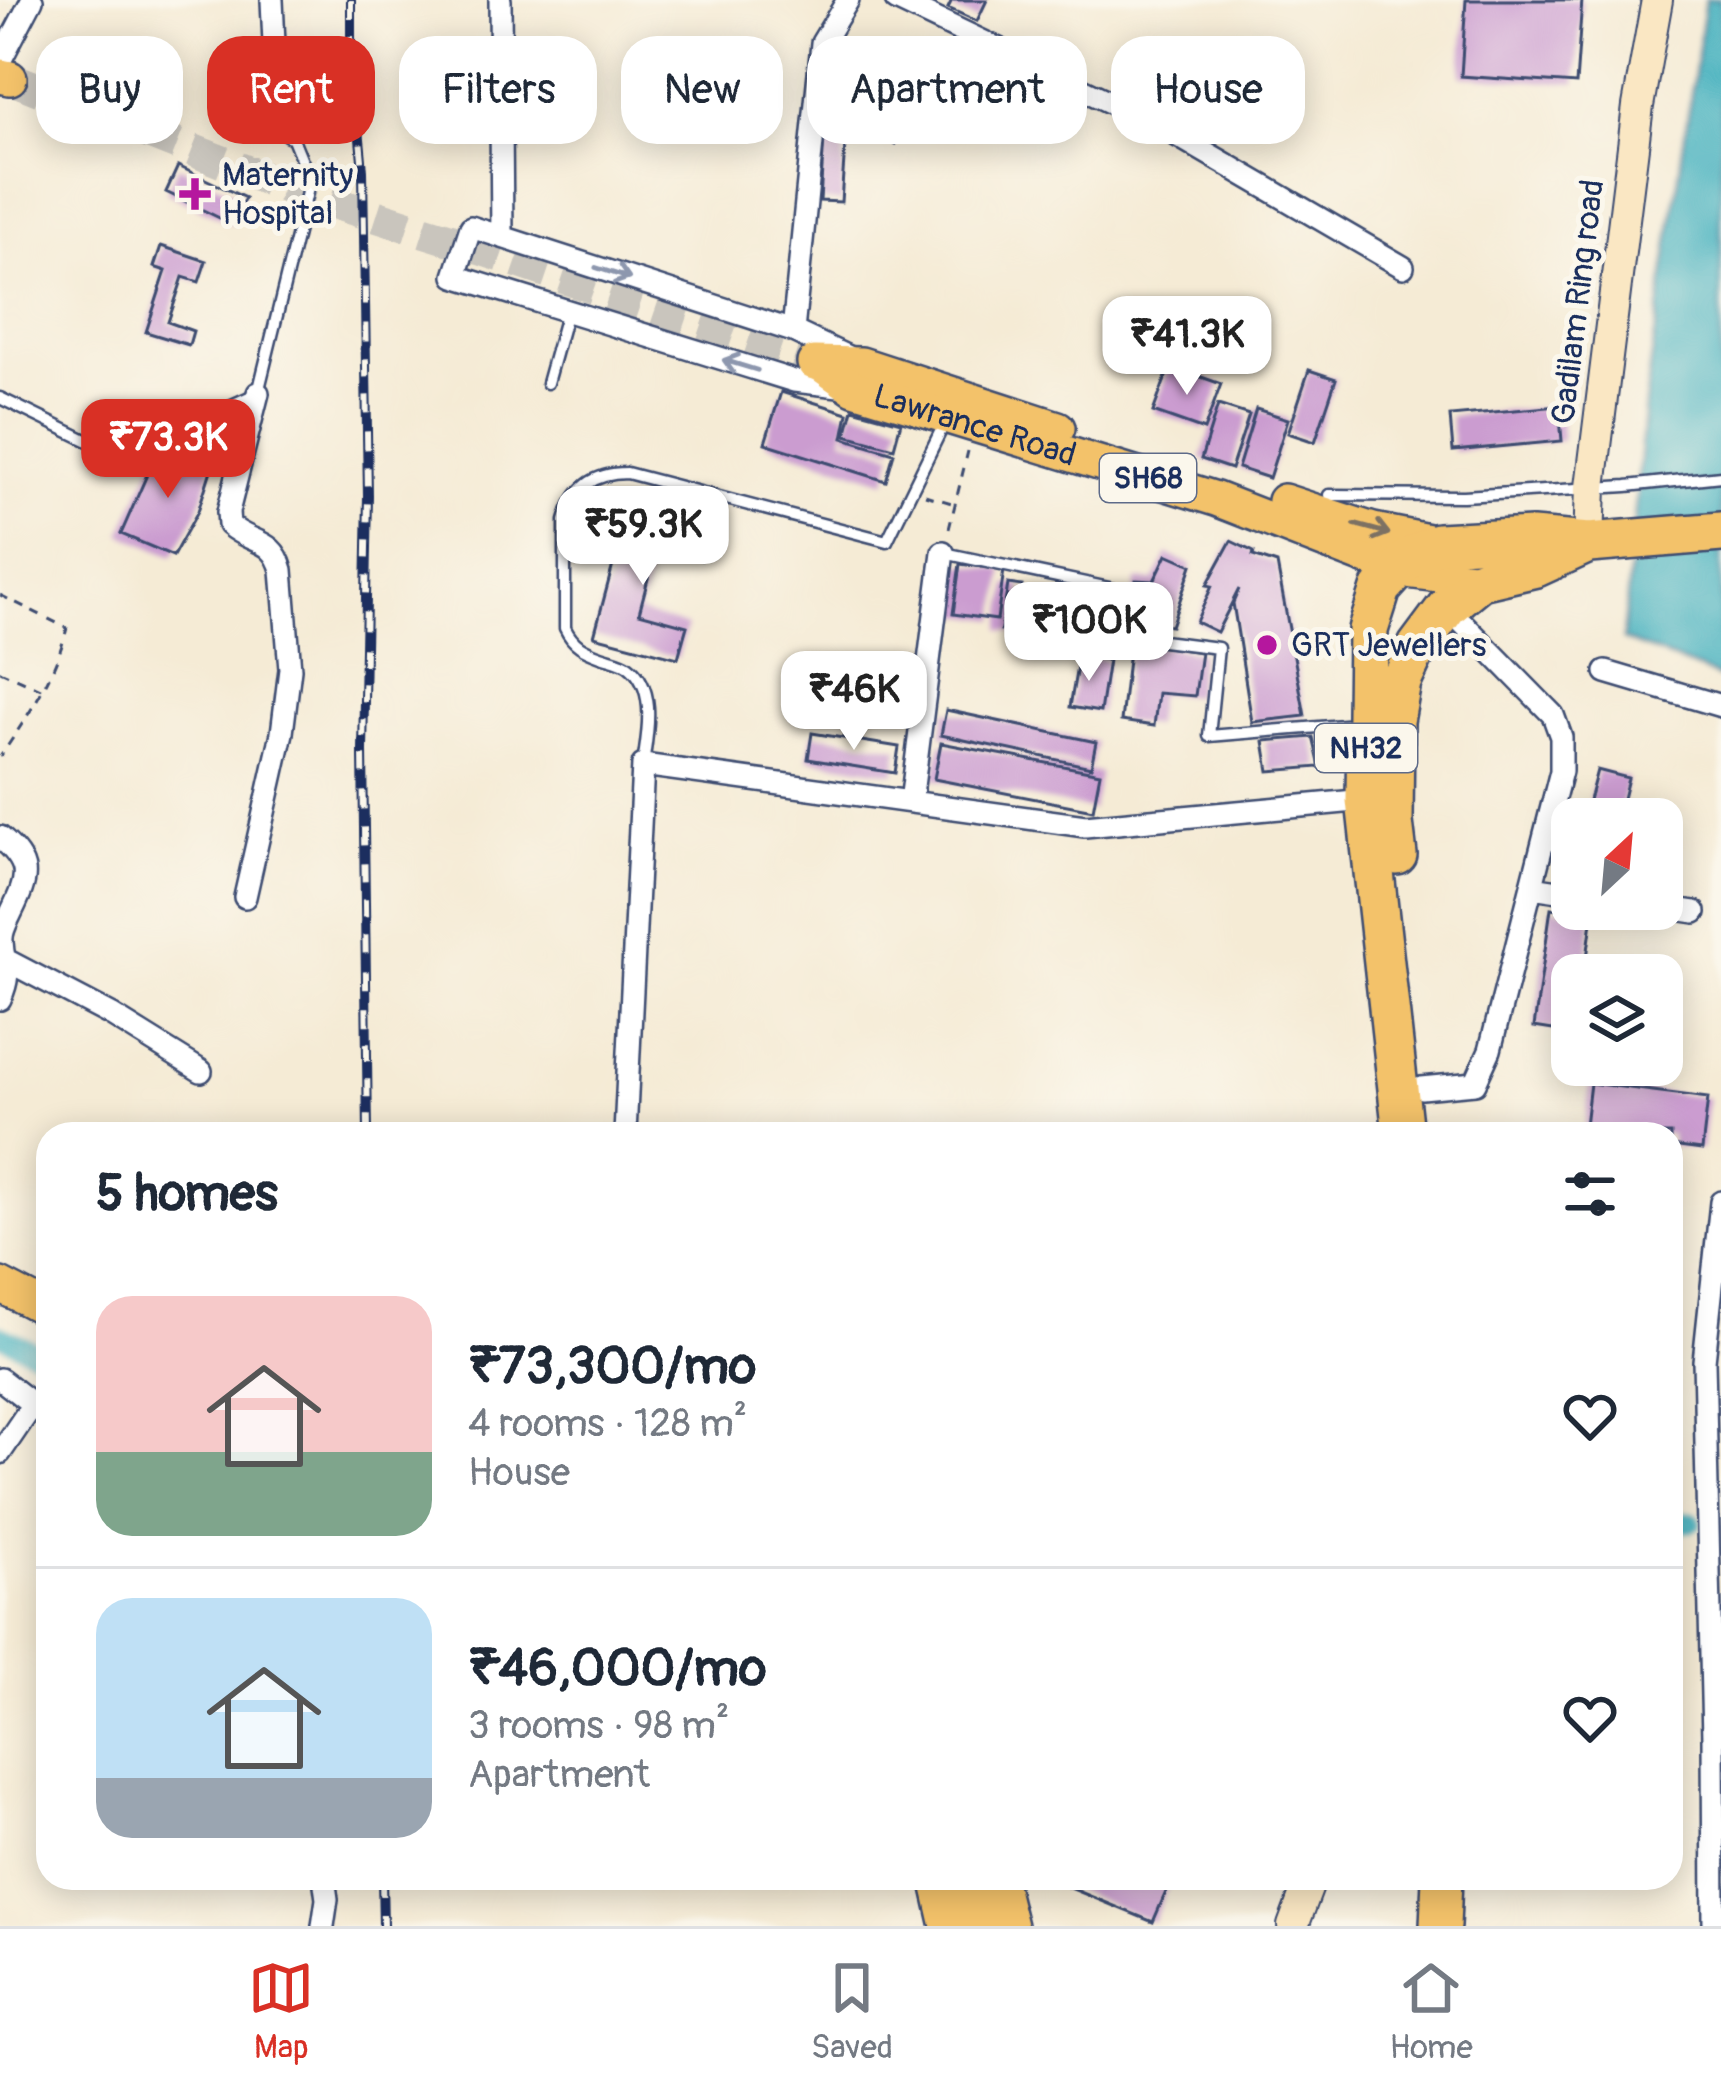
<!DOCTYPE html>
<meta charset="utf-8">
<style>
:root{--surface:#fff;--page:#f2f2f3;--text:#1f2937;--muted:#747a83;--line:#e0e1e3;--accent:#d93025}
body{margin:0;font-family:Pangolin,sans-serif;background:var(--page);color:var(--text);height:100vh;display:flex;flex-direction:column;font-size:45px;white-space:nowrap}
*{box-sizing:border-box;margin:0}
p{font-size:39px;color:var(--muted)}
.icon{flex:none;width:66px;height:66px;fill:none;stroke:currentColor;stroke-width:2;stroke-linecap:round;stroke-linejoin:round}
.map{position:relative;flex:1;overflow:hidden}
.side{position:absolute;left:36px;top:1122px;width:1647px;height:768px;display:flex;flex-direction:column;background:var(--surface);border-radius:36px;box-shadow:0 6px 30px #0003}
.side>*{flex:none}
.hud{position:absolute;left:36px;top:36px;width:1650px;height:108px;display:flex;gap:24px}
.needle{width:78px;rotate:26deg}
.buttons{position:absolute;left:1551px;top:798px;display:grid;gap:24px}
.buttons a{display:grid;place-items:center;width:132px;height:132px;border-radius:24px;background:var(--surface);box-shadow:0 6px 30px #0003;font-size:60px}
.price{position:absolute;translate:-50% -102px;padding:0 27px;border-radius:24px;background:#fff;color:#222;font-size:39px;line-height:78px;filter:drop-shadow(0 3px 6px #0008)}
.price::after{content:'';position:absolute;left:50%;top:72px;width:36px;height:27px;margin-left:-18px;background:inherit;clip-path:polygon(0 0,100% 0,50% 100%)}
.price.active{background:var(--accent);color:#fff}
ul{padding:0;list-style:none}
li{display:flex;align-items:center;gap:36px;height:300px;padding:0 60px}
li+li{border-top:3px solid var(--line)}
li span{display:grid;place-items:center;flex:none;width:336px;height:240px;border-radius:36px;color:#555}
li>.icon{margin-inline-start:auto}
span .icon{width:144px;height:144px;fill:#fffc;stroke-width:1}
li b{font-size:51px}
h2{display:flex;justify-content:space-between;align-items:center;height:144px;padding:0 60px;font-size:51px}
.tag{padding:0 42px;border-radius:36px;background:var(--surface);box-shadow:0 6px 30px #0003;font-size:42px;line-height:108px}
.tag.active{background:var(--accent);color:#fff}
.tab-bar{display:flex;justify-content:space-around;align-items:center;height:168px;border-top:3px solid var(--line);background:var(--surface);font-size:33px;color:var(--muted)}
.tab-bar a{display:grid;justify-items:center;gap:6px}
.tab-bar .active{color:var(--accent)}
.map>svg:first-child{display:block}
</style>
<div class="map">
<svg width="1721" height="1926" viewBox="0 0 1721 1926">
<rect width="100%" height="100%" fill="#fbf7ec"/>
<filter id="ink" filterUnits="userSpaceOnUse"><feTurbulence type="fractalNoise" baseFrequency=".00833" numOctaves="2"/><feDisplacementMap in="SourceGraphic" scale="24" xChannelSelector="R" yChannelSelector="G"/><feConvolveMatrix kernelMatrix="1 2 1 2 8 2 1 2 1" color-interpolation-filters="sRGB"/></filter>
<filter id="wash" filterUnits="userSpaceOnUse"><feTurbulence type="fractalNoise" baseFrequency=".004" numOctaves="4" result="noise"/><feDisplacementMap in="SourceGraphic" scale="48" xChannelSelector="R" yChannelSelector="G"/><feGaussianBlur stdDeviation="2.7" result="paint"/><feColorMatrix in="noise" values="0 0 0 0 0 0 0 0 0 0 0 0 0 0 0 0 0 1.4 0 .05"/><feComposite in="paint" operator="in"/></filter>
<g filter="url(#wash)">
<rect width="100%" height="100%" fill="#f5ebd5"/>
<path fill="#41afbd" stroke="#2e6f8e" stroke-width="3" d="M1705,0h16v678l-98,-38 22,-237z"/>
<g fill="none" stroke-linecap="round" stroke-linejoin="round">
<path stroke="#41afbd" stroke-width="21" d="M0,1335l48,23
M1671,1522h20"/>
</g>
<g id="blocks">
<path fill="#cb9cd0" d="M952,0h35l-10,21 -29,-13z
M1466,0h116l-6,84 -115,-8z
M863,109l41,9 -9,26 -24,-7v-6h-25l-5,71 -21,-1 5,-81 36,-2z
M178,166l67,32 -13,26 -66,-32z
M161,246l45,15 -7,21 -16,-5 -15,45 25,9 -4,14 -43,-13 20,-61 -12,-4z
M1170,366l51,18 -17,46 -51,-18z
M1309,370l27,9 -21,63 -27,-9z
M781,392l67,21 -5,25 51,15 -8,28 -121,-38z
M1218,405l31,10 -18,54 -30,-10z
M1559,406l3,35 -109,10 -3,-35z
M853,409l48,13 -7,26 -48,-13z
M1256,409l32,10 -19,59 -31,-10z
M160,445l52,22 -14,44 -25,45 -52,-22z
M626,516l81,22 -6,22 -45,-12 -17,65 48,13 -9,32 -84,-22z
M1231,541l23,11 -1,4 24,8 28,152 -53,6 -19,-119 6,-14 -22,43 -21,-10 16,-36 -5,-1z
M1167,554l25,11 -21,61 -39,-5 4,-41 18,1z
M960,564l44,6 -7,50 -44,-6z
M1008,584l14,2 -7,46 -14,-2z
M1130,642l71,10 -6,44 -37,-3 -4,33 -33,-5z
M1079,655l29,5 -8,52 -30,-5z
M946,710l150,32 -5,25 -150,-32z
M812,733l87,14 -4,26 -87,-14z
M1313,737l7,30 -51,4 -5,-30z
M941,743l159,30 -7,37 -159,-31z
M1597,770l31,8 -10,41h-34z
M1551,908l42,6 -6,44 17,2 -2,15h-30v58l-38,-6z
M1590,1083l118,15 -6,52 -31,-4v-12h-87z
M1046,1878h126l-19,44z"/>
</g>
</g>
<g filter="url(#ink)">
<use href="#blocks" fill-opacity="0" stroke="#3c4b70" stroke-width="3"/>
<g fill="none" stroke-linecap="round" stroke-linejoin="round">
<path stroke="#c9c5bd" stroke-width="33" stroke-dasharray="33 16" stroke-linecap="butt" d="M10,78l286,113 185,58 327,112"/>
<defs>
<path id="lane" d="M547,383l20,-72
M0,398l119,58 139,-63 52,-213 -20,-49
M1329,495l134,1 164,-10 94,-10
M944,553l184,39 -5,44 95,12 -9,88 147,-12
M643,765c4,-30 15,-77 -15,-99 -7,-5 -19,-7 -27,-10 -17,-6 -28,-11 -36,-28v-107c9,-33 28,-48 62,-48l260,68 59,-121"/>
<path id="street" d="M272,0l3,65 15,66
M500,0l2,237
M896,0l268,128 239,139
M0,61l32,-61
M793,331l29,-288 26,-43
M848,387l-54,-6 -339,-105 16,-49 322,104 57,27
M1606,672l115,34
M911,802l32,-250
M0,837c32,28 29,39 11,76 -4,9 -10,18 -9,28 1,27 11,29 -2,58
M1532,887l40,6
M245,897l37,-164 8,-64 -8,-99c-9,-33 -30,-25 -53,-45l-1,-13 30,-119
M1662,907l33,5
M6,960l105,55 90,56
M1421,1088l54,-5 15,-33 71,-279v-34l-8,-22 -106,-108
M625,1134l18,-369 442,61 281,-26
M0,1379l48,37
M0,1453l34,-50
M323,1926l4,-27 -3,-21
M1714,1926l-1,-187 -9,-378 17,-159"/>
<path id="secondary" d="M1589,543l2,-56 47,-381 19,-106
M1293,1926l18,-48"/>
<g id="primary">
<path d="M0,76l10,2"/>
<path d="M814,363l47,1 197,64"/>
<path id="s1" d="M820,364l34,24 362,111 182,71 82,10"/>
<path d="M1284,501l89,29 65,13"/>
<path d="M0,1285l48,25"/>
<path d="M937,1878l11,48"/>
<path d="M969,1878l11,48"/>
<path d="M998,1878l12,48"/>
</g>
<path id="highway" d="M1397,855l-4,-33 1,-101 7,-39 17,-36 29,-39 33,-27 56,-13 48,-22
M1403,1134l-37,-334 2,-170 13,-41 29,-32 28,-14 94,-5 57,5 132,-11
M1440,1926l2,-48"/>
</defs>
<use href="#lane" stroke="#3c4b70" stroke-width="15"/>
<use href="#street" stroke="#3c4b70" stroke-width="26"/>
<use href="#secondary" stroke="#3c4b70" stroke-width="34"/>
<use href="#primary" stroke="#3c4b70" stroke-width="38"/>
<use href="#highway" stroke="#3c4b70" stroke-width="44"/>
<path stroke="#3c4b70" stroke-width="3" stroke-dasharray="9 9" stroke-linecap="butt" d="M925,495l30,9
M949,529l19,-78
M0,595l67,33c-12,48 -39,88 -67,129
M0,671l41,18"/>
<use href="#lane" stroke="#fff" stroke-width="10"/>
<use href="#street" stroke="#fff" stroke-width="21"/>
<use href="#secondary" stroke="#fae7c3" stroke-width="30"/>
<use href="#primary" stroke="#f3c26a" stroke-width="33"/>
<use href="#highway" stroke="#f3c26a" stroke-width="39"/>
<defs>
<path id="rail" d="M351,0v42l12,129 5,325 -5,255 5,383
M382,1878l1,48"/>
</defs>
<use href="#rail" stroke="#1b2f5e" stroke-width="10"/>
<use href="#rail" stroke="#fbf7ec" stroke-width="6" stroke-dasharray="18" stroke-linecap="butt"/>
</g>
<defs><path id="oneway-shaft" d="M-6 0H5M1.5-3L5.5 0L1.5 3" fill="none" stroke-width="1.6" stroke-linecap="round" stroke-linejoin="round" transform="scale(3)"/></defs>
<g stroke="#8d97ae">
<use href="#oneway-shaft" transform="translate(613 273) rotate(18)"/>
<use href="#oneway-shaft" transform="translate(740 365) rotate(-163)"/>
</g>
<use stroke="#7c7163" href="#oneway-shaft" transform="translate(1372 529) rotate(15)"/>
</g>
<g fill="#b5179e" stroke="#fbf7ec" stroke-width="4.5">
<path d="M189 176h12v12h12v12h-12v12h-12v-12h-12v-12h12z"/>
<circle cx="1267" cy="645" r="12"/>
</g>
<g text-anchor="middle" dominant-baseline="central" stroke-width="10" stroke-linejoin="round" paint-order="stroke">
<g fill="#fbf7ec" stroke="#5e6b89" stroke-width="3">
<rect x="1100" y="454" width="96" height="48" rx="9"/>
<rect x="1315" y="724" width="102" height="48" rx="9"/>
</g>
<g font-size="30" font-weight="bold" fill="#1b2f5e">
<text x="1148" y="478">SH68</text>
<text x="1366" y="748">NH32</text>
</g>
<g font-size="33" fill="#1b2f5e" stroke="#fbf7ec" text-anchor="start">
<text x="222" y="175">Maternity<tspan x="222" dy="38">Hospital</tspan></text>
<text x="1291" y="645">GRT Jewellers</text>
</g>
<g font-size="33" fill="#1b2f5e" stroke="#fbf7ec">
<text transform="translate(1578 302) rotate(-83)">Gadilam Ring road</text>
<text stroke="none"><textPath href="#s1" startOffset="168">Lawrance Road</textPath></text>
</g>
</g>
</svg>
<div class="buttons">
<a><svg class="needle" viewBox="-14 -14 28 28"><path d="M0-13l5 13h-10z" fill="#e53935"/><path d="M0 13l5-13h-10z" fill="#747a83"/></svg></a>
<a><svg class="icon" aria-label="layers" viewBox="0 0 24 24"><path d="M12 4l9 5-9 5-9-5zM3 14l9 5 9-5"/></svg></a>
</div>
<b class="price" style="left:1187px;top:398px">₹41.3K</b>
<b class="price active" style="left:168px;top:501px">₹73.3K</b>
<b class="price" style="left:643px;top:588px">₹59.3K</b>
<b class="price" style="left:1089px;top:684px">₹100K</b>
<b class="price" style="left:854px;top:753px">₹46K</b>
<div class="hud">
<a class="tag">Buy</a>
<a class="tag active">Rent</a>
<a class="tag">Filters</a>
<a class="tag">New</a>
<a class="tag">Apartment</a>
<a class="tag">House</a>
</div>
<section class="side">
<h2>5 homes<svg class="icon" aria-label="filters" viewBox="0 0 24 24"><path d="M4 7h16M4 17h16"/><circle cx="9" cy="7" r="2"/><circle cx="15" cy="17" r="2"/></svg></h2>
<ul>
<li><span style="background:linear-gradient(#f6c9c9 65%,#7fa58c 0)"><svg class="icon" aria-label="home" viewBox="0 0 24 24"><path d="M3 11l9-7 9 7M6 9v11h12V9"/></svg></span><div><b>₹73,300/mo</b><p>4 rooms · 128 m²</p><p>House</p></div><svg class="icon" aria-label="heart" viewBox="0 0 24 24"><path d="M12 20l-8-8c-3-5 5-10 8-4 3-6 11-1 8 4z"/></svg></li>
<li><span style="background:linear-gradient(#bfe0f5 75%,#9aa5b1 0)"><svg class="icon" aria-label="home" viewBox="0 0 24 24"><path d="M3 11l9-7 9 7M6 9v11h12V9"/></svg></span><div><b>₹46,000/mo</b><p>3 rooms · 98 m²</p><p>Apartment</p></div><svg class="icon" aria-label="heart" viewBox="0 0 24 24"><path d="M12 20l-8-8c-3-5 5-10 8-4 3-6 11-1 8 4z"/></svg></li>
</ul>
</section>
</div>
<nav class="tab-bar">
<a class="active"><svg class="icon" aria-label="map" viewBox="0 0 24 24"><path d="M3 6l6-2 6 2 6-2v14l-6 2-6-2-6 2zM9 4v14M15 6v14"/></svg>Map</a>
<a><svg class="icon" aria-label="saved" viewBox="0 0 24 24"><path d="M7 4h10v16l-5-4-5 4z"/></svg>Saved</a>
<a><svg class="icon" aria-label="home" viewBox="0 0 24 24"><path d="M3 11l9-7 9 7M6 9v11h12V9"/></svg>Home</a>
</nav>
